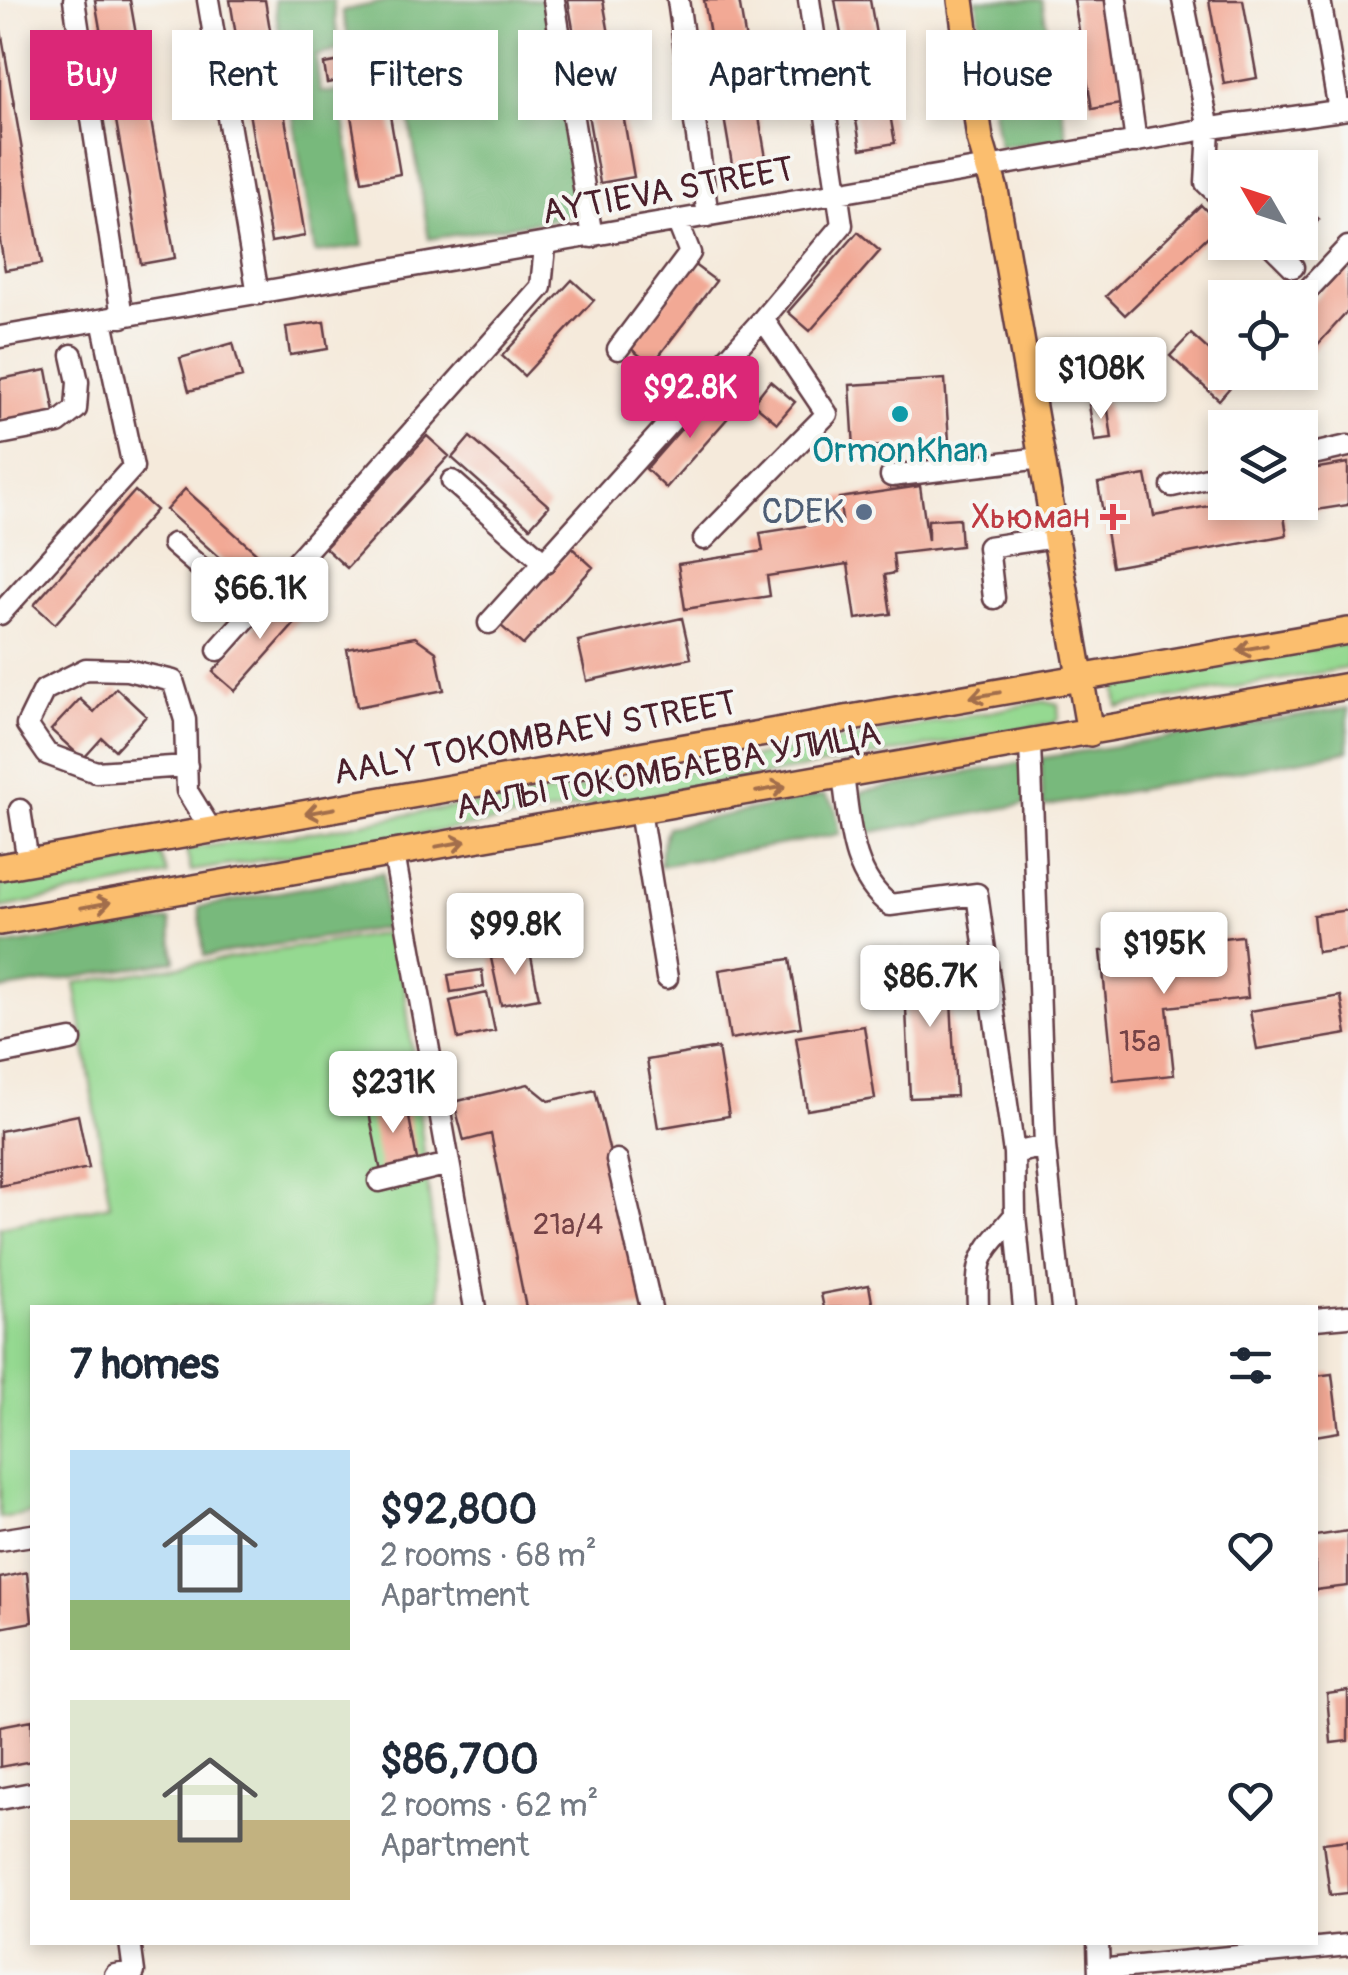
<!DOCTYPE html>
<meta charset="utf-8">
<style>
:root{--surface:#fff;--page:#f6f6f7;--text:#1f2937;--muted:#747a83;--accent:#db2777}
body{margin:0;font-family:Pangolin,sans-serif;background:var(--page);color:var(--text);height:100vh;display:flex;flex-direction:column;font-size:38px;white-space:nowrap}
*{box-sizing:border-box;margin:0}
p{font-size:32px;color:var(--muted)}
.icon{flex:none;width:55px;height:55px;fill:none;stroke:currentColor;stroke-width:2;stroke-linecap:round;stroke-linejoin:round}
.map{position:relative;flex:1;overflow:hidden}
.sheet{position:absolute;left:30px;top:1305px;width:1288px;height:640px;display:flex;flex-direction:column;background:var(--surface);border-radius:0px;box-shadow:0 5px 15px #0003}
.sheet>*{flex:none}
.top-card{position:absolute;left:30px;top:30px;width:1290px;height:90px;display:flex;gap:20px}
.needle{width:65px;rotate:309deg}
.fabs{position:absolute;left:1208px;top:150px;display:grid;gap:20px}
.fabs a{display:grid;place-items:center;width:110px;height:110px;border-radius:0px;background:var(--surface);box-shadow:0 5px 15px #0003;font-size:50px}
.price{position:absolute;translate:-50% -85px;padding:0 22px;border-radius:10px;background:#fff;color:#222;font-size:32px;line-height:65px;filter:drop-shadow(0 2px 5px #0008)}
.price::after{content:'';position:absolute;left:50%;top:60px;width:30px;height:22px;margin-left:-15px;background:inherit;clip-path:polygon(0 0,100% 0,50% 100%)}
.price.on{background:var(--accent);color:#fff}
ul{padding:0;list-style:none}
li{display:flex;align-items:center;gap:30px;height:250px;padding:0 40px}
li span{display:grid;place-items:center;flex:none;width:280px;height:200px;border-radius:0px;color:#555}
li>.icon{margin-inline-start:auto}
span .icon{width:120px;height:120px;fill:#fffc;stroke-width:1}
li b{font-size:42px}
h2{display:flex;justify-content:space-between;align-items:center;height:120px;padding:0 40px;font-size:42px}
.tag{padding:0 35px;border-radius:0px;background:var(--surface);box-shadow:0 5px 15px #0003;font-size:35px;line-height:90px}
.tag.on{background:var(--accent);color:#fff}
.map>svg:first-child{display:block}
</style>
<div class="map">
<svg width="1348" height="1975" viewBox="0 0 1348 1975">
<rect width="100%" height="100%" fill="#f6f6f2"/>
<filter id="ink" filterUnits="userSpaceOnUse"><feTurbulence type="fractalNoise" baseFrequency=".01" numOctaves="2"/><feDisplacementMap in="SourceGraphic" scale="20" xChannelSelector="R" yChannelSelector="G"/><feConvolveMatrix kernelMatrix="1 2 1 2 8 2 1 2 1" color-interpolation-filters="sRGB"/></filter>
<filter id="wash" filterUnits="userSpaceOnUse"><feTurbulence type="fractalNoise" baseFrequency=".0048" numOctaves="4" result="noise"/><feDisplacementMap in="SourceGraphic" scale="40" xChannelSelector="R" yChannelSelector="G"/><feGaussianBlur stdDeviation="2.25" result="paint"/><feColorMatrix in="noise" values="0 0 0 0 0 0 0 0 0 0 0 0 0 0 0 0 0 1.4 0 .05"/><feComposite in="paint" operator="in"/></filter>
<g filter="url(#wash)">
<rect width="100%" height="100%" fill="#f5eadb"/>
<path fill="#95d991" stroke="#707c5e" stroke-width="2.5" d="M1348,643v25l-230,39 -3,-24z
M1046,701l12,3 1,15 -7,5c-287,51 -573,103 -861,147l-5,-22 141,-19 89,-17 223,-34z
M161,855l7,20 -168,33v-23z
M398,931l43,367 -37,10h-372v205l-32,5v-291l110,-22 -35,-222z"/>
<path fill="#78b97b" stroke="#616c53" stroke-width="2.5" d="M274,0h59l6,50 -23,6 4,36h20l23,154 -48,7z
M391,0h154l34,215 -150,24 -32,-195 -45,7 -10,-40z
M976,0h66l25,139 -68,8z
M1348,708v43l-305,56 -2,-49z
M1024,762l3,42 -166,30v-42z
M824,795l11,11 5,28 -180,32 1,-16 7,-23z
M383,873l2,55 -181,28 -5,-49z
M170,920l5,41 -175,29v-44z"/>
<g id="blocks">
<path fill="#f2a995" d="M95,0h35l45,258 -34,6z
M230,0h35l40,236 -34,6z
M568,0h35l31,177 -34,6z
M704,0h35l28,164 -34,6z
M835,0h35l25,143 -34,6z
M1074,0h34l18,103 -34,6z
M1209,0h34l14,78 -33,6z
M0,25l42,239 -37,6 -5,-29z
M351,59l2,9 28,-5 19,111 -38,7 -17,-101 -18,3 -3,-19z
M1300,203l19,16 -19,21z
M1201,205l19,20 -95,90 -19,-19z
M858,232l22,19 -70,80 -22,-19z
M1348,263v48l-48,53v-49z
M693,264l23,17 -64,84 -22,-17z
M572,280l22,20 -70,76 -22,-20z
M324,322l4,27 -38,6 -4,-28z
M1191,334l34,31v7h8l6,5 -20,23 -49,-44z
M233,343l9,34 -53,14 -9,-33z
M1091,348l5,18 -18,4 -5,-17z
M47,370l9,48 -56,10v-49z
M945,379l4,63 -95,6 -4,-63z
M770,381l25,21 -18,21 -24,-20z
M713,393l20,19 -67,76 -20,-19z
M1107,403l5,36 -17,2 -6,-36z
M427,436l22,20 -102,112 -22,-20z
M470,437l79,69 -19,21 -78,-69z
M1348,463v42l-51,8 3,-42z
M1146,475l8,41 77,-14h51l5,33 -175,32 -14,-84z
M920,486l8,55v-21l31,-2 2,28 -68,8 2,19 -10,2 6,39 -35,5 -8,-55 -81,12 3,20 -85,13 -7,-45 85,-13 -3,-18 82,-13 -3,-22z
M185,489l78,70 -19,21 -78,-70z
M135,491l21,19 -101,114 -21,-19z
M572,548l21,19 -70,78 -22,-19z
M285,592l21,19 -71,80 -22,-19z
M682,618l9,40 -104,23 -9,-40z
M415,637l21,15 8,38 -87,17 -10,-58z
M116,688l30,28 -31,34 -13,-12 -19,21 -32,-29 29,-31 14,13z
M1348,910v38l-31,4 -4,-37z
M1242,936l6,62 -81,9 7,68 -60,6 -13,-130z
M530,951l9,47 -38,7 -10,-47z
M790,959l11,68 -71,12 -11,-69z
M949,962l7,134 -46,2 -6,-134z
M482,970l2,17 -33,5 -3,-17z
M487,993l8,38 -37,8 -8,-38z
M1341,996l6,38 -90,15 -7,-38z
M864,1026l11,73 -68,11 -11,-73z
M718,1048l11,68 -71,12 -11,-68z
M528,1084l21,17 46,-11 52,218h-121l-35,-174 -27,7 -10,-39z
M405,1096l14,74 -37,7 -15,-74z
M78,1115l11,53 -89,18v-55z
M869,1285l4,23h-49l-3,-14z
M1332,1374l7,58 -24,4v-60z
M1348,1531v55l-33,4v-54z
M27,1572l5,50 -32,6v-50z
M1348,1691v50l-17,2 -4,-49z
M32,1720v41l-32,6v-41z
M1348,1840v53l-18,2 -7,-52z"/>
</g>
</g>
<g filter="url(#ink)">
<use href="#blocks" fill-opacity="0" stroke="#643d45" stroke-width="2.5"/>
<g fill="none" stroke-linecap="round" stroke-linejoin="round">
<defs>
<path id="minor" d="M74,0l48,317
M208,0l50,294
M554,0l38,237
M678,0l30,216
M1116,0l20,142
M1183,0l26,129 -3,54 19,18
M1320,0l19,110
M1268,242l25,25
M1300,298l48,-51
M0,337c402,-67 804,-138 1206,-208 47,-8 95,-12 142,-20
M618,349l72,-96 -13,-33
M0,434l58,-11 18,-14 2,-27 -6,-27
M1300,457l48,-11
M891,476l151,-18
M452,481l93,82
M1172,486l53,-12
M704,539l123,-125 -64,-95
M173,544l79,68
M994,598l-6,-51 68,-10
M0,614l133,-147 -31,-147
M489,623l274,-304 79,-94 -33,-225
M218,650l323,-363 4,-40
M1030,744l15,402 17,162
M187,766l-91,6 -49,-18 -20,-29 17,-35 42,-21 41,1 46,11 12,39 2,71 24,39
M843,776c7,46 7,99 47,129l87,-11 37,259
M20,810l8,52
M640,811l27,167
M394,854l81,454
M0,1054l71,-14
M617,1160l34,148
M379,1181l70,-17
M978,1308c-2,-55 3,-52 37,-93
M1024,1308l-9,-93 -1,-62 31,-7
M1315,1319l33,-3
M0,1540l32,-5
M0,1799l32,-6
M1098,1942l1,33
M1099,1970l249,-25
M115,1975l19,-3 -4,-30"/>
<path id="major" d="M961,0l19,139 15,51 95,543
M0,867l1348,-236
M0,922l1348,-236"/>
</defs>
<use href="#minor" stroke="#643d45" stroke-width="25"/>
<use href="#major" stroke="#643d45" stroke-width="30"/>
<use href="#minor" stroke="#fff" stroke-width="20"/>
<use href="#major" stroke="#fbbe6e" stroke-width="25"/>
</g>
<defs><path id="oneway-shaft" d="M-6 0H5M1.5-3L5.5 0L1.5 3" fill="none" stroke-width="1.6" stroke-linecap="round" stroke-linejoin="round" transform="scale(2.5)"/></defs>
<g stroke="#a26e4c">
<use href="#oneway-shaft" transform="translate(1252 648) rotate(170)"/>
<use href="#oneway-shaft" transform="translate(985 695) rotate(170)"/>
<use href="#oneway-shaft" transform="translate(771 789) rotate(-10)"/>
<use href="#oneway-shaft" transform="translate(320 811) rotate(170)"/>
<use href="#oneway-shaft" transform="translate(451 844) rotate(-10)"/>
<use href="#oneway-shaft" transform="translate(96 905) rotate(-10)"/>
</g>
</g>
<circle fill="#0f9aa8" stroke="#f6f6f2" stroke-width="4" cx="900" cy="414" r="10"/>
<circle fill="#5c6f8a" stroke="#f6f6f2" stroke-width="4" cx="864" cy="512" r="10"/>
<path fill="#e0444e" stroke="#f6f6f2" stroke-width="4" d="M1108 502h10v10h10v10h-10v10h-10v-10h-10v-10h10z"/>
<g text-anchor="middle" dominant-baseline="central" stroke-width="8" stroke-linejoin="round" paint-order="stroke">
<g font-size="30" fill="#744246">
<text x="1140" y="1041">15а</text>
<text x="568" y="1224">21а/4</text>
</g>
<g font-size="35" fill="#4a1f2b" stroke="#f6f6f2">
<text transform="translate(668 191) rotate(-10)">AYTIEVA STREET</text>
<text transform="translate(535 738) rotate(-10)">AALY TOKOMBAEV STREET</text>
<text transform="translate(668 771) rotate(-10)">ААЛЫ ТОКОМБАЕВА УЛИЦА</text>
</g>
<g font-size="35" fill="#0d838f" stroke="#f6f6f2">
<text x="900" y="451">OrmonKhan</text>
</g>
<g font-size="35" fill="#4e5e75" stroke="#f6f6f2" text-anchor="end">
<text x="844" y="512">CDEK</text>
</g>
<g font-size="35" fill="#be3a42" stroke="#f6f6f2" text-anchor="end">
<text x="1090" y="517">Хьюман</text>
</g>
</g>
</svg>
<div class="fabs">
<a><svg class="needle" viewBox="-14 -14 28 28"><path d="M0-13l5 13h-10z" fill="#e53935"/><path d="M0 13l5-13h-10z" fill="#747a83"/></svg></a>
<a><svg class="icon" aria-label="locate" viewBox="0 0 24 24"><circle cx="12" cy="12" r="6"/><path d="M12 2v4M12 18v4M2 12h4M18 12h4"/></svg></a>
<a><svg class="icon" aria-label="layers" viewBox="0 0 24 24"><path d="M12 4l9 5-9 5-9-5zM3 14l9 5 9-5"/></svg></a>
</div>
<b class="price" style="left:1101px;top:422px">$108K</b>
<b class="price on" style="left:690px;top:441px">$92.8K</b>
<b class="price" style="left:260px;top:642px">$66.1K</b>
<b class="price" style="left:515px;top:978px">$99.8K</b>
<b class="price" style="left:1164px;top:997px">$195K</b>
<b class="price" style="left:930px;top:1030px">$86.7K</b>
<b class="price" style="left:393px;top:1136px">$231K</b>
<div class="top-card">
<a class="tag on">Buy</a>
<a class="tag">Rent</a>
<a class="tag">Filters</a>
<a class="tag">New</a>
<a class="tag">Apartment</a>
<a class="tag">House</a>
</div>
<section class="sheet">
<h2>7 homes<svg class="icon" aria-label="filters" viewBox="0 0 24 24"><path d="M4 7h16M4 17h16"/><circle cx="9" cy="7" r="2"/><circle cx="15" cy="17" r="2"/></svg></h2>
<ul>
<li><span style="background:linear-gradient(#bfe0f5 75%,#8fb573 0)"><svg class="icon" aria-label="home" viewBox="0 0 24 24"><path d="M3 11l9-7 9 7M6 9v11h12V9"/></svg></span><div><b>$92,800</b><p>2 rooms · 68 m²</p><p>Apartment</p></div><svg class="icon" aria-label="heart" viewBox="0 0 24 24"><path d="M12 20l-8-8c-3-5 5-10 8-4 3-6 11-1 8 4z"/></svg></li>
<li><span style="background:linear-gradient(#dfe7d0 60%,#c2b280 0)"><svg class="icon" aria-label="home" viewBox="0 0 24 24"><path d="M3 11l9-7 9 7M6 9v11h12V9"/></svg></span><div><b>$86,700</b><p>2 rooms · 62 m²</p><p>Apartment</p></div><svg class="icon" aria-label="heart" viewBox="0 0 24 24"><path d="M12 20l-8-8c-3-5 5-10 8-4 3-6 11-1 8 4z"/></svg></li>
</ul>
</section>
</div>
